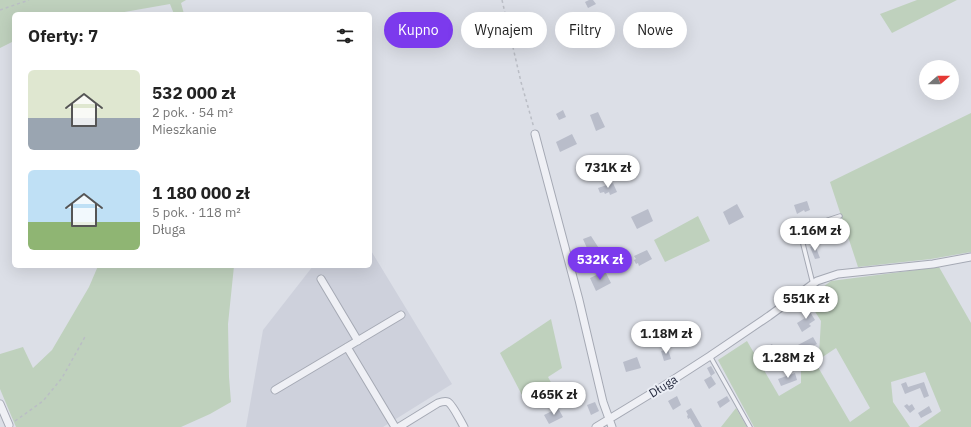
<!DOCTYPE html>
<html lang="pl">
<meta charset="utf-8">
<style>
:root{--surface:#fff;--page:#f6f6f6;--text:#222;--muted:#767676;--accent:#7c3aed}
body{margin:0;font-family:"IBM Plex Sans",sans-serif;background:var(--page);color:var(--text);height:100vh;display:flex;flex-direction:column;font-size:15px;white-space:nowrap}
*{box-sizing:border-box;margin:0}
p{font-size:13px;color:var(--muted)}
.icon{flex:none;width:22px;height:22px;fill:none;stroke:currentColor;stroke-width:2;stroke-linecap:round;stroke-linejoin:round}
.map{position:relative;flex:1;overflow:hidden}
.drawer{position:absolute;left:12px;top:12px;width:360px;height:256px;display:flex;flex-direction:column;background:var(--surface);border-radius:6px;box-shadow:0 4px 16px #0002}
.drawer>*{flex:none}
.hud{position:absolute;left:384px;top:12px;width:380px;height:36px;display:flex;gap:8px}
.needle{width:26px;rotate:70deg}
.tools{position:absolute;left:919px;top:60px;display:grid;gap:8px}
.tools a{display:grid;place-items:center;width:40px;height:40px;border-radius:50%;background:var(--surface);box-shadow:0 4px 16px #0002;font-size:20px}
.price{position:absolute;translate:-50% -34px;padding:0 9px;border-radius:14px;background:#fff;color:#222;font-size:13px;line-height:26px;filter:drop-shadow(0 1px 2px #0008)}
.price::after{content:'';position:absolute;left:50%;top:24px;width:12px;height:9px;margin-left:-6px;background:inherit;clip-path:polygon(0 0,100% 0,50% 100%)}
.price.current{background:var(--accent);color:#fff}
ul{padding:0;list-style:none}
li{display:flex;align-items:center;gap:12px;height:100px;padding:0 16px}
li span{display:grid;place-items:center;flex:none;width:112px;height:80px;border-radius:6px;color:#555}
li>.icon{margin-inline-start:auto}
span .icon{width:48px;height:48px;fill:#fffc;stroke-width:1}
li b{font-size:17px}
h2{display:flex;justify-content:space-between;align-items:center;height:48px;padding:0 16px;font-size:17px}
.tag{padding:0 14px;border-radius:18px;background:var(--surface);box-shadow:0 4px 16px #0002;font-size:14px;line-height:36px}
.tag.current{background:var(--accent);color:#fff}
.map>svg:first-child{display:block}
</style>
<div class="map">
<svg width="971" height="427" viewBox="0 0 971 427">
<rect width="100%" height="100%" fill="#dcdfe7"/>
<path fill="#ced1dc" d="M370,249l82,135 -69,43h-137l17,-97 50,-64h57z"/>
<path fill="#bfd1bd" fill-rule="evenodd" d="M0,0h186l-5,3 3,11h-10l-4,-10 -57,10h-99v27l-14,7z
M917,0h40l-65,33 -12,-19z
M971,113v139l-40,7 -73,8 -28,-85z
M698,216l12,25 -45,21 -11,-22z
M98,266h136l-6,58 1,53 2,25 -21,12 -29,13h-165l-16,-38v-35l23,-7 10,21 19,-18 37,-63z
M939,267l32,56v104h-53l23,-16 -16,-39 -34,10 2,20 17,25h-156l-36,-67 29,-19 32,55 22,-13v-18l18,-11 2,-33 -14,-22 24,-18zM836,348l34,60 -20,14 -35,-60z
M551,319l11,49 -14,9 5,9 -30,11 -23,-44z
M736,408l11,19h-26z"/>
<path fill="#b9bdca" d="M589,0h4l3,4 -8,4 -3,-6z
M563,110l3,7 -7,3 -3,-6z
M598,112l7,15 -9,4 -6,-16z
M572,134l5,10 -17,8 -4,-10z
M613,183l4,9 -7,3 -1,-3 -4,2 -1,-2 -4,1 -2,-5z
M807,201l3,9 -5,2 -1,-2 -7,4 -3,-9z
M737,204l7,13 -15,8 -6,-13z
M648,209l5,12 -16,8 -6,-12z
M591,236l9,14 -10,5 -7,-16z
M815,245l5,13 -5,1 -5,-12z
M647,250l5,9 -13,7 -1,-3 -2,1 -2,-4 2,-1 -2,-3z
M605,271l6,12 -15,8 -6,-13z
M807,307l8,13 -6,4 2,2 -9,6 -5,-9 8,-5 -4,-6z
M652,333l3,8 -15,4 -2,-7z
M813,337l4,7 -6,3 3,5 -9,5 -7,-12z
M772,344l5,9 -10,6 -5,-9z
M668,349l3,10 -7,2 -3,-10z
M783,349l10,18 -6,4 -10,-19z
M637,357l4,11 -15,4 -3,-10z
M711,366l4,7 -4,3 -4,-8z
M795,373l2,7 -16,6 -3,-7z
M711,376l5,8 -7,5 -5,-9z
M906,382l2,5 16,-5 5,14 -5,2 -4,-10 -15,6 -4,-10z
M584,388l2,6 -8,3 1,2 -5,2 -2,-8z
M677,396l4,9 -8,5 -5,-9z
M727,396l3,5 -10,7 -3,-6z
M595,402l4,9 -8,4 -4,-10z
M907,404l2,2 3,-2 3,5 -5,4 -6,-7z
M929,406l3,6 -11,6 -3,-5z
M558,408l5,9 -14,7 -5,-9z
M691,408l11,19h-7l-5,-9 -2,1 -1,-3 1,-1 -2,-4z"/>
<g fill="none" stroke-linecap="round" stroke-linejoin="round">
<defs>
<path id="service" d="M799,228l14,56
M801,238l6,-11 33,-11
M710,356l40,71"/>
<path id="minor" d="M535,134l44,166 24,102 9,25
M321,279l37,62
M347,347l48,80
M275,390l126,-75
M0,404l9,21
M399,427l39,-24c3,-1 7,-2 10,-1 5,3 13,20 16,25
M596,427l69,-42 45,-29 59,-40 48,-35 21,-7 95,-10 38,-7"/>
</defs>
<use href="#service" stroke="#a5a9b4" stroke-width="5.5"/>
<use href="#minor" stroke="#a5a9b4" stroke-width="9"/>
<path stroke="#babdc5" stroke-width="1.5" stroke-dasharray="3 3" stroke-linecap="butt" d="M502,0l19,82 13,46
M0,10l29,-10
M15,421l28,-20 19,-23 24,-43"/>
<use href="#service" stroke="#eff0f5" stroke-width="3.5"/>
<use href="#minor" stroke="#eff0f5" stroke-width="7"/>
</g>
<g text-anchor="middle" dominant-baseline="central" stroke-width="4" stroke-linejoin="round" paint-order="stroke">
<g font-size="12" fill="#252a3e" stroke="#ebeef5">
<text transform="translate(663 386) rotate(-32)">Długa</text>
</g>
</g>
</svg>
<div class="tools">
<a><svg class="needle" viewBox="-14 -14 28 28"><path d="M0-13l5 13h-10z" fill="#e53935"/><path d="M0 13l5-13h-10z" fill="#767676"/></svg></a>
</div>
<b class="price" style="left:608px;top:189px">731K zł</b>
<b class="price" style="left:815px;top:252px">1.16M zł</b>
<b class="price current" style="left:600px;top:281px">532K zł</b>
<b class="price" style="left:806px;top:320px">551K zł</b>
<b class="price" style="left:666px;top:355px">1.18M zł</b>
<b class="price" style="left:788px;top:379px">1.28M zł</b>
<b class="price" style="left:554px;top:416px">465K zł</b>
<div class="hud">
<a class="tag current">Kupno</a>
<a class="tag">Wynajem</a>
<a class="tag">Filtry</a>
<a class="tag">Nowe</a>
</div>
<section class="drawer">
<h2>Oferty: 7<svg class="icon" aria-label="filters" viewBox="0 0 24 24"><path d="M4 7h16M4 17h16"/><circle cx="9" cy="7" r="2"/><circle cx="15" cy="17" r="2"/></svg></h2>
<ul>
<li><span style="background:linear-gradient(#dfe7d0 60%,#9aa5b1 0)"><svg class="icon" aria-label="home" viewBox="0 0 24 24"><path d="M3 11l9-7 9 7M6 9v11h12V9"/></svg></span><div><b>532 000 zł</b><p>2 pok. · 54 m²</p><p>Mieszkanie</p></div></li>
<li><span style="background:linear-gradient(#bfe0f5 65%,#8fb573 0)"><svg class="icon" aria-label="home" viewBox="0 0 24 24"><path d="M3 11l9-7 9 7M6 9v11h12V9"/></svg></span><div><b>1 180 000 zł</b><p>5 pok. · 118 m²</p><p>Długa</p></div></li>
</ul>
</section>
</div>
